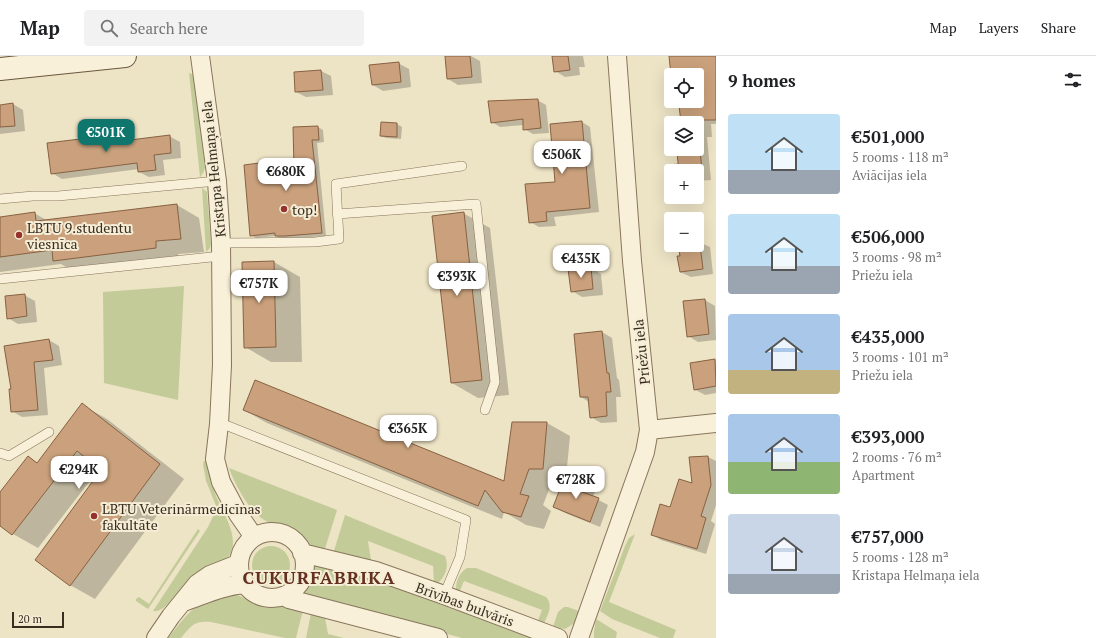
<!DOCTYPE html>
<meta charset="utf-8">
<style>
:root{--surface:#fff;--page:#f2f2f2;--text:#202124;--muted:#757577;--line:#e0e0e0;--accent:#0f766e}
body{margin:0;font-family:"PT Serif",serif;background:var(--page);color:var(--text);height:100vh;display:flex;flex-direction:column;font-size:15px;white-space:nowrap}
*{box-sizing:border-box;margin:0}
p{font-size:13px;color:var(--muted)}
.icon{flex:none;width:22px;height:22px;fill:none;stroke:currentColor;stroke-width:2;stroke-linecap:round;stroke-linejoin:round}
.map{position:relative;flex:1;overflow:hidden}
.panel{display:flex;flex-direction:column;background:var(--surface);width:380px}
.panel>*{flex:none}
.fabs{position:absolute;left:664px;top:12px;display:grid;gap:8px}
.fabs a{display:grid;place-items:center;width:40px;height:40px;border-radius:4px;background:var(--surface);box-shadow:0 4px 16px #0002;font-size:20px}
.scale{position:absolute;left:12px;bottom:10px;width:52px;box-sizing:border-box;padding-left:4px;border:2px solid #392d1f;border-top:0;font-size:11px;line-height:14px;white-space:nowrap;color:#392d1f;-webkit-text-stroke:3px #f5edd5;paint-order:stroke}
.price{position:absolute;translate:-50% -34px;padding:0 9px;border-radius:8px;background:#fff;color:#222;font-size:13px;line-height:26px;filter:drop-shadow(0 1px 2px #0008)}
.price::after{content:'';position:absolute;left:50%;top:24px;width:12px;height:9px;margin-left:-6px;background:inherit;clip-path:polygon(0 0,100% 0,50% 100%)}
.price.on{background:var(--accent);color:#fff}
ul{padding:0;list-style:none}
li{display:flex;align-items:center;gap:12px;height:100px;padding:0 12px}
li span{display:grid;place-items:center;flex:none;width:112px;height:80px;border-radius:4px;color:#555}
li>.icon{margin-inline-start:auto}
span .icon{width:48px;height:48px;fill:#fffc;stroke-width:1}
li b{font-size:17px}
h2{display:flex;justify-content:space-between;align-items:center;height:48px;padding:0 12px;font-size:17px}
header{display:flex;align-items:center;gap:24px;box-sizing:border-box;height:56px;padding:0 20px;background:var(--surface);border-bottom:1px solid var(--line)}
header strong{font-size:19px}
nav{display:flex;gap:22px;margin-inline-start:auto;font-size:14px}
.search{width:280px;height:36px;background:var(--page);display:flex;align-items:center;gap:10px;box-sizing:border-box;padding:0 14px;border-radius:4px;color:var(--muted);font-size:15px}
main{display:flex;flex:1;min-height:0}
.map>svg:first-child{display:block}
</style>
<header>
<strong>Map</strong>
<div class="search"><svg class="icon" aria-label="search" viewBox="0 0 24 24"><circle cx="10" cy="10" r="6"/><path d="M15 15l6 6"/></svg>Search here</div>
<nav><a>Map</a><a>Layers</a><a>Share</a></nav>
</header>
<main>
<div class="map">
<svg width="716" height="582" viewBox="0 0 716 582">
<rect width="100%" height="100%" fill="#ede3c5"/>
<path fill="#c3cb99" d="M189,17l5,2 1,5 10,88 -2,5 -3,4z
M202,132l5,4 4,52 -1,4 -4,4z
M184,230l-6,114 -74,-17 -1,-91z
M204,405h3c2,12 5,24 9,35 8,20 28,46 9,65 -11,10 -28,15 -40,24 -9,6 -19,28 -32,26l55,-84 9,-19 -11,-27 -3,-17z
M229,412l108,42 -13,42c-4,-1 -9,-2 -12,-4 -7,-4 -10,-13 -17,-18 -8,-5 -18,-5 -27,-8 -17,-7 -33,-37 -39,-54z
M345,459l100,41c4,10 1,20 -7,27h-4l-1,-17 -65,-25 3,19 -38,-6z
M198,473l2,2 -52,78 -12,-8v-2l3,-2 10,7z
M635,478l-26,68 67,28 -3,8h-13l-48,-19 -12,-8 25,-65 4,-8z
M252 509a19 19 0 1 1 38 0a19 19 0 1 1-38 0Z
M314,506l62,19 158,57h-72l-161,-43c7,-10 12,-20 13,-33z
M467,512h9l70,29c8,9 1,18 -2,27l-7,-1 5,-13 -78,-29 -5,12 -3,-4c0,-9 4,-17 11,-21z
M234,538c11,3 19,10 29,13 8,2 14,-1 22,-1 6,1 12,3 18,4l-7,28h-11l-74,-16c-17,-1 -19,3 -30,16h-13c11,-13 23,-31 38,-38 9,-4 20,-4 28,-6z
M564,551h4l13,5 -3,9 -13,8 -12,-2 5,-15z
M311,557l14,5 3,16 16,4h-38z
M596,563l21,13 -1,6h-22v-7z"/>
<path fill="#0003" d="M458,0h13l9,5 2,22 -24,2 -10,-6z
M553,0h30l2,11h-6l1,8 -15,2 -10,-6z
M670,0h46v68h-5l1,13h-5l4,43 -14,1v-10h-24v-7l6,-1 6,-10v-4h12v-26h-15l2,-22h13v-26l-25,-1z
M398,7l11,6 2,18 -28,4 -10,-6z
M321,15l10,5 2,19 -27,2 -10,-5z
M537,44l9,5 3,28 -16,1 -9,-5v-4l-24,2 -8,-5z
M13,48l10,6 2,21 -25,3v-28z
M582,66l8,5 9,85 -45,5 2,9 -17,1 -9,-5 26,-39z
M382,67l15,1 5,3 -1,12 -15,-1 -5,-2z
M318,71l5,3 1,12 -7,1 9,93 -45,3 -5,-3 -20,2 -5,-3 16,-72 5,3v3l23,-2z
M113,80l11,6 45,-6 11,6 1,16 -18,2 2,15 -16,2 -10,-5v-3l-77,10 -10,-6z
M177,149l22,13 5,34 -26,2v7l-101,13 -16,-10 -61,8v-54l34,-5 14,8z
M463,157l27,15 19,167 -31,3 -26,-15z
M697,186h2l11,5 3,27 -22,3 -11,-5 -1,-27h18z
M274,206l26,15 2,85h-31l-26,-15z
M591,212l10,6 2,21 -21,2 -10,-6z
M24,239l11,6 2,21 -19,2 -10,-6z
M705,244l10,6 1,34 -18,2 -10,-6z
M602,276l10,6 5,40 2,2 2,17h-5l1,25 -16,1 -10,-6 -2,-15 -8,-5z
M49,284l10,6 3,19 -18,3 4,47 -26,2 -10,-6v-21l-6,-43z
M715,304l1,1v32l-11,2 -11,-6z
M82,349l25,14 77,60 -89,120 -25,-14 32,-116 -2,-1 -62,80 -25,-14 -13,-10v-30l28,-37 10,6z
M244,354l261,73 42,-60 23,13 -4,42 19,7 10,6 -2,6 15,8 -8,22 -35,-14 -11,-6 10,-25h-12l-9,23 8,6 -7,18 -18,-4 -22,-13 -2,7 -235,-96z
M708,401l8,4v44l-5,16 4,3 -9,30 -45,-14 -9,-6 41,-49 -2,-27z"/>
<path fill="#caa17c" stroke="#876142" d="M445,0h25l2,21 -25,2z
M552,0h16l2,14 -16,2z
M669,0h47v64h-15l1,3h-21l-2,-18h5l-1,-4h14v-29l-26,3z
M399,6l2,20 -29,3 -3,-20z
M321,14l2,20 -28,2 -1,-20z
M538,43l3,29 -18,2v-11l-32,4 -3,-22z
M13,47l2,23 -15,1v-22z
M582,65l8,87 -44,4 1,9 -18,2 -4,-39 30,-2 -5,-58z
M381,66l16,1v14l-17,-1z
M318,70l1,14h-7l10,93 -37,3h-10v-3l-25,3 -6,-71 23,-3 1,7 26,-2 -1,-40z
M113,79l1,7 56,-7 1,18 -17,2 2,15 -18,2 -1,-9 -86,11 -4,-31z
M700,94l2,21h-23l-2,-18z
M177,148l4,35 -25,2v7l-103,13 -1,-11 -52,7v-40l35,-5 1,9z
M464,156l18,168 -31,3 -19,-167z
M678,189h22l3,24 -23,3 -3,-16h3z
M274,205l2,86 -32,1 -2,-86z
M591,211l2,22 -22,3 -3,-23z
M25,238l2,22 -20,3 -2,-23z
M705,243l4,35 -22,3 -4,-36z
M602,275l5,42h2l2,19h-5l1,24 -17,2 -2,-21h-8l-6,-63z
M49,283l4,21 -19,2 4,48 -27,2 -2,-23h2l-7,-43z
M715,303l1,27 -22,4 -4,-27z
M255,324l249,101 8,-59h35l-4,47h-14l-9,25 9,2 -8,21 -19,-5 -17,-22 -7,16 -235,-96z
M82,347l78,61 -90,122 -35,-26 66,-90 -24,-19 -65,84 -12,-9v-34l28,-36 9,7z
M708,400l3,29 -10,31 5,2 -9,31 -46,-14 9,-31 10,3 9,-28 13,4 -3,-26z
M565,420l21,8 -4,8 17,6 -9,24 -37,-15z"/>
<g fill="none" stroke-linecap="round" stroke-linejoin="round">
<defs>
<path id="lane" d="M0,143l33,-3h25l159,-15
M337,158l139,-10 19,178 -10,28
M221,187l94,-1 24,-3 -3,-55 126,-18
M0,223l221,-23
M219,368l9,2 238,94 -6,37 -16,38
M0,397l9,3 40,-24"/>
<path id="street" d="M200,0l17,125 4,62 1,122 -3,59 -4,35 6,23 17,32 16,23
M649,374l67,-7
M239 509a33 33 0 1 1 66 0a33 33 0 1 1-66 0Z
M302,497l74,18 68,24 114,43
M285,540l4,3 149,39
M183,546c21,-7 39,-16 61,-18
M156,582l15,-22 26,-32 13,-9 28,-11
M579,582l66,-186 4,-22 -17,-169 -15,-205"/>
<path id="secondary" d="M0,13l125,-13"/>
</defs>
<use href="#lane" stroke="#88755c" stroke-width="10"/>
<use href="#street" stroke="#88755c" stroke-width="20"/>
<use href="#secondary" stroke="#6a573f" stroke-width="24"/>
<use href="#lane" stroke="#f8f0d9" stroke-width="9"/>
<use href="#street" stroke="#f8f0d9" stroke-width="18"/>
<use href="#secondary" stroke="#f8f0d9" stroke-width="22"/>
</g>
<g fill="#96322d" stroke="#f5edd5" stroke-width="1.5">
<circle cx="284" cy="153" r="4"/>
<circle cx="19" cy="179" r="4"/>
<circle cx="94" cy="460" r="4"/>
</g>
<g text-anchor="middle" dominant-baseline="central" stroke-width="4" stroke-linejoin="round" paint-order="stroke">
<g font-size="14" fill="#392d1f" stroke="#f5edd5">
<text transform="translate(213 113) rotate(-96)">Kristapa Helmaņa iela</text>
<text transform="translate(641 296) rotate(-96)">Priežu iela</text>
<text transform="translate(465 548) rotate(20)">Brīvības bulvāris</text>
</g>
<g font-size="14" fill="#392d1f" stroke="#f5edd5" text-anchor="start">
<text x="292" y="153">top!</text>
<text x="27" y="171">LBTU 9.studentu<tspan x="27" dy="16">viesnīca</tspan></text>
<text x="102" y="452">LBTU Veterinārmedicīnas<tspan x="102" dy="16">fakultāte</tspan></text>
</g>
<g font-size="18" font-weight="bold" letter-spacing="1" fill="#643120" stroke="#f5edd5">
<text x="319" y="521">CUKURFABRIKA</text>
</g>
</g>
</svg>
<div class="fabs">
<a><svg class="icon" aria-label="locate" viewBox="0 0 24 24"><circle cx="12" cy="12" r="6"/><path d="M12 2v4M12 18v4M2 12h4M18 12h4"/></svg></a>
<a><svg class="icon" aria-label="layers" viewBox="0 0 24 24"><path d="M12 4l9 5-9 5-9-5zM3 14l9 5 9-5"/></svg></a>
<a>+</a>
<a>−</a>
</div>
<div class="scale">20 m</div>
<b class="price on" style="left:106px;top:97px">€501K</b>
<b class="price" style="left:562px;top:119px">€506K</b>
<b class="price" style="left:286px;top:136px">€680K</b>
<b class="price" style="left:581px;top:223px">€435K</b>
<b class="price" style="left:457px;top:241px">€393K</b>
<b class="price" style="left:259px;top:248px">€757K</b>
<b class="price" style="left:408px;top:393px">€365K</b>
<b class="price" style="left:79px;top:434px">€294K</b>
<b class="price" style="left:576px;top:444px">€728K</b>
</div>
<section class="panel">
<h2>9 homes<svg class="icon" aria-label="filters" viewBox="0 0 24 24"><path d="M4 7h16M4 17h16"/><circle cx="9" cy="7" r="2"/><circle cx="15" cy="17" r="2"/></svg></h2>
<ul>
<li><span style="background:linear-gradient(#bfe0f5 70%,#9aa5b1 0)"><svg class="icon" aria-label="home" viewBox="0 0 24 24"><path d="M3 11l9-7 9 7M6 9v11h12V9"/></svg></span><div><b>€501,000</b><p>5 rooms · 118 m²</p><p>Aviācijas iela</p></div></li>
<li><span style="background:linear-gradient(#bfe0f5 65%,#9aa5b1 0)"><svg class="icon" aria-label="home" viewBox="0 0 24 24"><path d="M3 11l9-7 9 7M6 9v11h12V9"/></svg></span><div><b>€506,000</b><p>3 rooms · 98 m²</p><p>Priežu iela</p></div></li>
<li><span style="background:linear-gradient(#a9c7e8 70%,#c2b280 0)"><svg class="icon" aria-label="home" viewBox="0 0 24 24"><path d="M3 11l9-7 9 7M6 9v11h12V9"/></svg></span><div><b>€435,000</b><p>3 rooms · 101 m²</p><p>Priežu iela</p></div></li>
<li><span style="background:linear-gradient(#a9c7e8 60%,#8fb573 0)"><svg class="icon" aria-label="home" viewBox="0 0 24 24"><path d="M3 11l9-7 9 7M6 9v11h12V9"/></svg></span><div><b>€393,000</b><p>2 rooms · 76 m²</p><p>Apartment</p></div></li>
<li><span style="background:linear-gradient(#c9d6e8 75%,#9aa5b1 0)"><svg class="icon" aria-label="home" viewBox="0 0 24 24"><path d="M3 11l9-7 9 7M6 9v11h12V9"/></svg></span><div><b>€757,000</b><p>5 rooms · 128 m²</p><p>Kristapa Helmaņa iela</p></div></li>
</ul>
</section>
</main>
